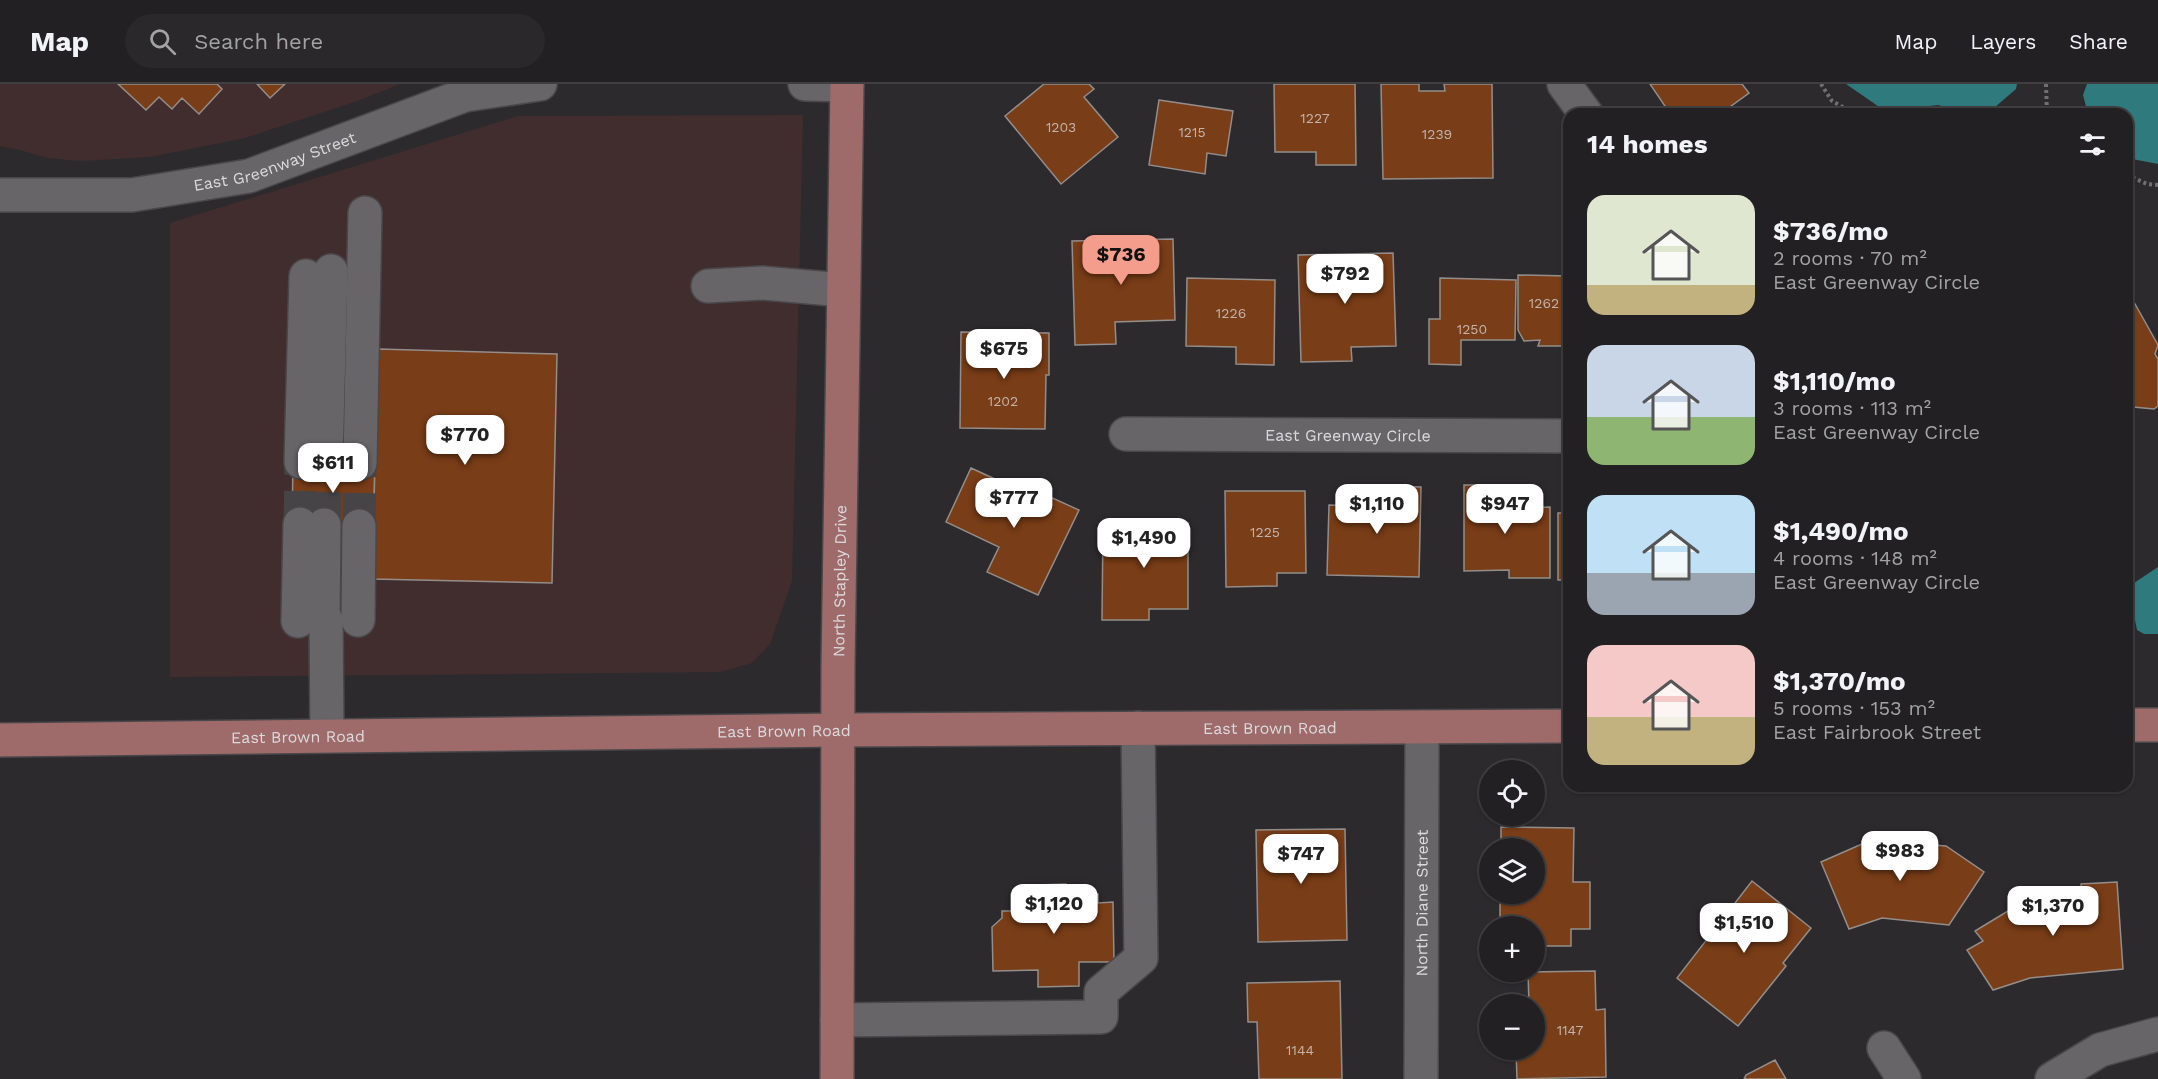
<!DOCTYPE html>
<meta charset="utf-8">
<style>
:root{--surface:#222022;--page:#2a282a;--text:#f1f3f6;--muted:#a2a3a5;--line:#3f3e40;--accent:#f49d8d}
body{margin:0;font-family:"Work Sans",sans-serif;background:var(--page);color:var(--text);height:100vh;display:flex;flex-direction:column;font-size:22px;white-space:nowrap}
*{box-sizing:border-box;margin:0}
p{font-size:20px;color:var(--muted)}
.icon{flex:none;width:33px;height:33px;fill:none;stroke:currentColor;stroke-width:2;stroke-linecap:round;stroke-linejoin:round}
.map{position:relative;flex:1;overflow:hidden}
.drawer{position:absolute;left:1563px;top:24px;width:570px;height:684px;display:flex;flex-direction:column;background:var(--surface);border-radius:18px;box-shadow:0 2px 4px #0004,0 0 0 2px var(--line)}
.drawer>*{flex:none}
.controls{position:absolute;left:1479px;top:676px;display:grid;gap:12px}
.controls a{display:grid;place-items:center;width:66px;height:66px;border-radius:50%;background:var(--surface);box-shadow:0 2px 4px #0004,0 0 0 2px var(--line);font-size:30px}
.price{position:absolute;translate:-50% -51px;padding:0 14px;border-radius:12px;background:#fff;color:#222;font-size:20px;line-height:39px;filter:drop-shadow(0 2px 3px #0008)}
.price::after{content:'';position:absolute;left:50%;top:36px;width:18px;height:14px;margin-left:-9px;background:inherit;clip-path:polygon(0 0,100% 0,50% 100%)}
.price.current{background:var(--accent);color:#111}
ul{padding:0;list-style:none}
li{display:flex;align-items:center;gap:18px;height:150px;padding:0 24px}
li span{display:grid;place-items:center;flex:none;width:168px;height:120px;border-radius:18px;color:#555}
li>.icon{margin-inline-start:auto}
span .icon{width:72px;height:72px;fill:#fffc;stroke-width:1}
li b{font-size:26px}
h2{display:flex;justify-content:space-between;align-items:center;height:72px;padding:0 24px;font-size:26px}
header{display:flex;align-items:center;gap:36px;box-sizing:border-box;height:84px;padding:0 30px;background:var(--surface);border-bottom:2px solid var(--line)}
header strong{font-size:28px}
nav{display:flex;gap:33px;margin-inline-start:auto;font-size:21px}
.search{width:420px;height:54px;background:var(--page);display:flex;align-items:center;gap:15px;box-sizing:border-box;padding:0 21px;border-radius:33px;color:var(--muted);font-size:22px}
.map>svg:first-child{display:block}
</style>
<header>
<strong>Map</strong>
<div class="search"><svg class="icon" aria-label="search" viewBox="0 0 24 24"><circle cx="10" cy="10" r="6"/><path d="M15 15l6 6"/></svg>Search here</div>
<nav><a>Map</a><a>Layers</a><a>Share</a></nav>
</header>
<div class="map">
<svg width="2158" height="995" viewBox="0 0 2158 995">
<rect width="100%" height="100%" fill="#2d2a2e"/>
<path fill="#412d2d" d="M0,0h400l-40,16 -115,38 -95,19 -70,4 -32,-3 -28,-8 -20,-4z
M803,31l-11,466 -22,63 -18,19 -32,9 -550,5v-454l348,-107z"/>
<path fill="#2f7a7c" d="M1846,0h171l-1,5 -29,25h-15l-34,-9 -53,6z
M2087,0h71v80l-31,-6v-44h-39l-5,-19z
M2158,483v67h-14l-7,-4 -8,-40 5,-7z"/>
<path fill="#793d17" stroke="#938e8b" stroke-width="1.5" d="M118,0h99l5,5 -23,25 -17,-16 -10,11 -13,-12 -13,13z
M257,0h28l-15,14z
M1044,0h45l5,5 -10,8 34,40 -57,47 -56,-68z
M1274,0h81l1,81h-40v-13h-41z
M1381,0h38v7h26l-1,-7h48l1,94 -110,1z
M1650,0h92l7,9 -29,21h-62l-1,-1 8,-7z
M1159,16l74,11 -7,45 -19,-3 -2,21 -56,-9z
M1173,155l2,81 -60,2 1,22 -41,1 -3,-104z
M1393,169l3,93 -45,1 1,14 -51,1 -3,-107z
M1518,191l51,1v70h-31l2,-6 -16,1 -6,-11z
M1187,194l88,2 -1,85 -38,-1v-17l-50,-1z
M1440,194l76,2 -1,60h-54v25l-32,-1v-45h11z
M2130,211l28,50 -3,9 3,5v47l-4,3 -21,-2 -4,-7 -2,1v-104z
M961,248l88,1v42h-3l-1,54 -85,-1z
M378,265l179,5 -5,229 -180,-4z
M293,377l82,2 -2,64 -81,-3z
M971,384l26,12 -6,14 26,11 9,-19 53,24 -41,85 -51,-23 12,-25 -53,-25z
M1464,401h31v14h16v9l39,-1v71h-41v-8l-45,1z
M1370,402l51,1 -2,90 -92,-2 2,-70 41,1z
M1225,407h80l1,82h-29v13l-51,1z
M1558,429h11v67h-11z
M1103,439h85v86h-39v11h-47z
M1501,743l73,1 -1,54h17v47h-19v17h-37v-19h-34v-33h34v-45h-33z
M1345,745l2,111 -89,2 -2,-112z
M1871,756l75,6 38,26 -35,53 -67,-7 -33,11 -28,-67z
M1752,797l59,47 -28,35 3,3 -48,60 -61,-48z
M2117,798l6,87 -93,9 -37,12 -26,-40 16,-9 -8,-10 56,-34 51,-3 -1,-10z
M1066,800l1,10h31v9l15,-1 1,60h-35v24l-41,1v-17l-45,1 -1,-44 10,-9v-7h17v-10h11v-9l6,-7z
M1595,887l1,39 9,-1 1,68 -89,2 -1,-29h18v-45h-5l-1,-33z
M1340,897l2,98h-83l-2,-57h-9l-1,-39z
M1775,976l11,19h-42l2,-4z"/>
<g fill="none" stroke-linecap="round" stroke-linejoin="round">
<path stroke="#474448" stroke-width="33" stroke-dasharray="33 16" stroke-linecap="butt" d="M300,440l1,-62
M324,441l2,-63
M359,442l1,-63"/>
<defs>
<g id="minor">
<path d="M805,0l42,1"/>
<path d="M1564,0l22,30"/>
<path id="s1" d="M0,111h132l117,-19 216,-81 75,-11"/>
<path d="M708,202l54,-3 81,7"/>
<path id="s2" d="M1126,350l443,2"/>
<path d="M301,378l5,-186"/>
<path d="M326,378l5,-191"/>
<path d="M360,379l5,-250"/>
<path d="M323,536l1,-95"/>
<path d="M326,536l1,115"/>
<path d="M358,536l1,-94"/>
<path d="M298,537l2,-97"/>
<path d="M837,936l264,-3v-25l40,-34 -3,-230"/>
<path d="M1884,964l20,31"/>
<path id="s3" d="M1421,995l1,-352"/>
<path d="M2052,995l48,-29 58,-16"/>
</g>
<g id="major">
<path d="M2127,641h31"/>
<path id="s4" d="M0,656l838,-10 731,-4"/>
<path id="s5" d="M837,995l1,-413 9,-582"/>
</g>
</defs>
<use href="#minor" stroke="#49474a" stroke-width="36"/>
<use href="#major" stroke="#49474a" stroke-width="36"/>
<path stroke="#726f73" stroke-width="4" stroke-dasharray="3 3" stroke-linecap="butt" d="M1821,0l11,17 23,13
M2046,0l1,30
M2038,30l7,-7
M2127,91l20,9 11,1"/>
<use href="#minor" stroke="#686569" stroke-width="33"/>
<use href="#major" stroke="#9f6a6a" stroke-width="33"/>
</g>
<g text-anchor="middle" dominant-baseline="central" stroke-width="6" stroke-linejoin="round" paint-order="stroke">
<g font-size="14" fill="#c3b3ac">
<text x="1315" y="34">1227</text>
<text x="1061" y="43">1203</text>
<text x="1192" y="48">1215</text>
<text x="1437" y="50">1239</text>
<text x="1544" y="219">1262</text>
<text x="1231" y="229">1226</text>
<text x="1472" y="245">1250</text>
<text x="1003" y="317">1202</text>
<text x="1265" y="448">1225</text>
<text x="1570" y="946">1147</text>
<text x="1300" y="966">1144</text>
</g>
<g font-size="16" fill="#dcdadd" stroke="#232024">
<text stroke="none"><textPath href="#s1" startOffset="279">East Greenway Street</textPath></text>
<text stroke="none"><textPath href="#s2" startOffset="222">East Greenway Circle</textPath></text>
<text stroke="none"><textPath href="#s5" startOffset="498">North Stapley Drive</textPath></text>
<text stroke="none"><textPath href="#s4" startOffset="1270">East Brown Road</textPath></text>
<text stroke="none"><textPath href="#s4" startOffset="784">East Brown Road</textPath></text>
<text stroke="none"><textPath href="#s4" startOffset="298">East Brown Road</textPath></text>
<text stroke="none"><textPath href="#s3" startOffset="176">North Diane Street</textPath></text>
</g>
</g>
</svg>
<div class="controls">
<a><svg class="icon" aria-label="locate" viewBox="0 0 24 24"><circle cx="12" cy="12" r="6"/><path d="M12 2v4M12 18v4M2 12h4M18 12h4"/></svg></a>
<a><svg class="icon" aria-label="layers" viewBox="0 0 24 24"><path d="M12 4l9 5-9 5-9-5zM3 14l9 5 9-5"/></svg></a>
<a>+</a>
<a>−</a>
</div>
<b class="price current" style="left:1121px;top:202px">$736</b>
<b class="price" style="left:1345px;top:221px">$792</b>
<b class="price" style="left:1004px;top:296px">$675</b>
<b class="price" style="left:465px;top:382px">$770</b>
<b class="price" style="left:333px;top:410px">$611</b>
<b class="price" style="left:1014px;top:445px">$777</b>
<b class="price" style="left:1377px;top:451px">$1,110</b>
<b class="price" style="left:1505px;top:451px">$947</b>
<b class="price" style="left:1144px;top:485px">$1,490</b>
<b class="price" style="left:1900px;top:798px">$983</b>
<b class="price" style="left:1301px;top:801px">$747</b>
<b class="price" style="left:1054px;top:851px">$1,120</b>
<b class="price" style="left:2053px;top:853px">$1,370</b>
<b class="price" style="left:1744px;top:870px">$1,510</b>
<section class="drawer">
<h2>14 homes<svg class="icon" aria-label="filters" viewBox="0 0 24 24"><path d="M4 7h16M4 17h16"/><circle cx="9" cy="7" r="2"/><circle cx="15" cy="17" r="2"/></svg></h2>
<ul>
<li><span style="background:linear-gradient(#dfe7d0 75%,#c2b280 0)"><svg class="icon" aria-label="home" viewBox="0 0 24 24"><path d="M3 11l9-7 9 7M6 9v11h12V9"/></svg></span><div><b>$736/mo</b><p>2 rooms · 70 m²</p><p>East Greenway Circle</p></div></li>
<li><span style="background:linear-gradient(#c9d6e8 60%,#8fb573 0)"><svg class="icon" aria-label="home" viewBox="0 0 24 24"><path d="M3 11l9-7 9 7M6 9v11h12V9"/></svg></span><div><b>$1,110/mo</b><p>3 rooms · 113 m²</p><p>East Greenway Circle</p></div></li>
<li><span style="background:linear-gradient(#bfe0f5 65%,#9aa5b1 0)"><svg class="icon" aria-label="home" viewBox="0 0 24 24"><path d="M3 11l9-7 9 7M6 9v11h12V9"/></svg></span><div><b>$1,490/mo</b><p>4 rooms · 148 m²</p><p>East Greenway Circle</p></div></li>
<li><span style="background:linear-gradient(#f6c9c9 60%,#c2b280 0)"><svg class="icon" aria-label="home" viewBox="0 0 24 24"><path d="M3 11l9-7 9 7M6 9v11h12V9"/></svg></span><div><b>$1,370/mo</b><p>5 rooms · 153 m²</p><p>East Fairbrook Street</p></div></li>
</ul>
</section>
</div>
